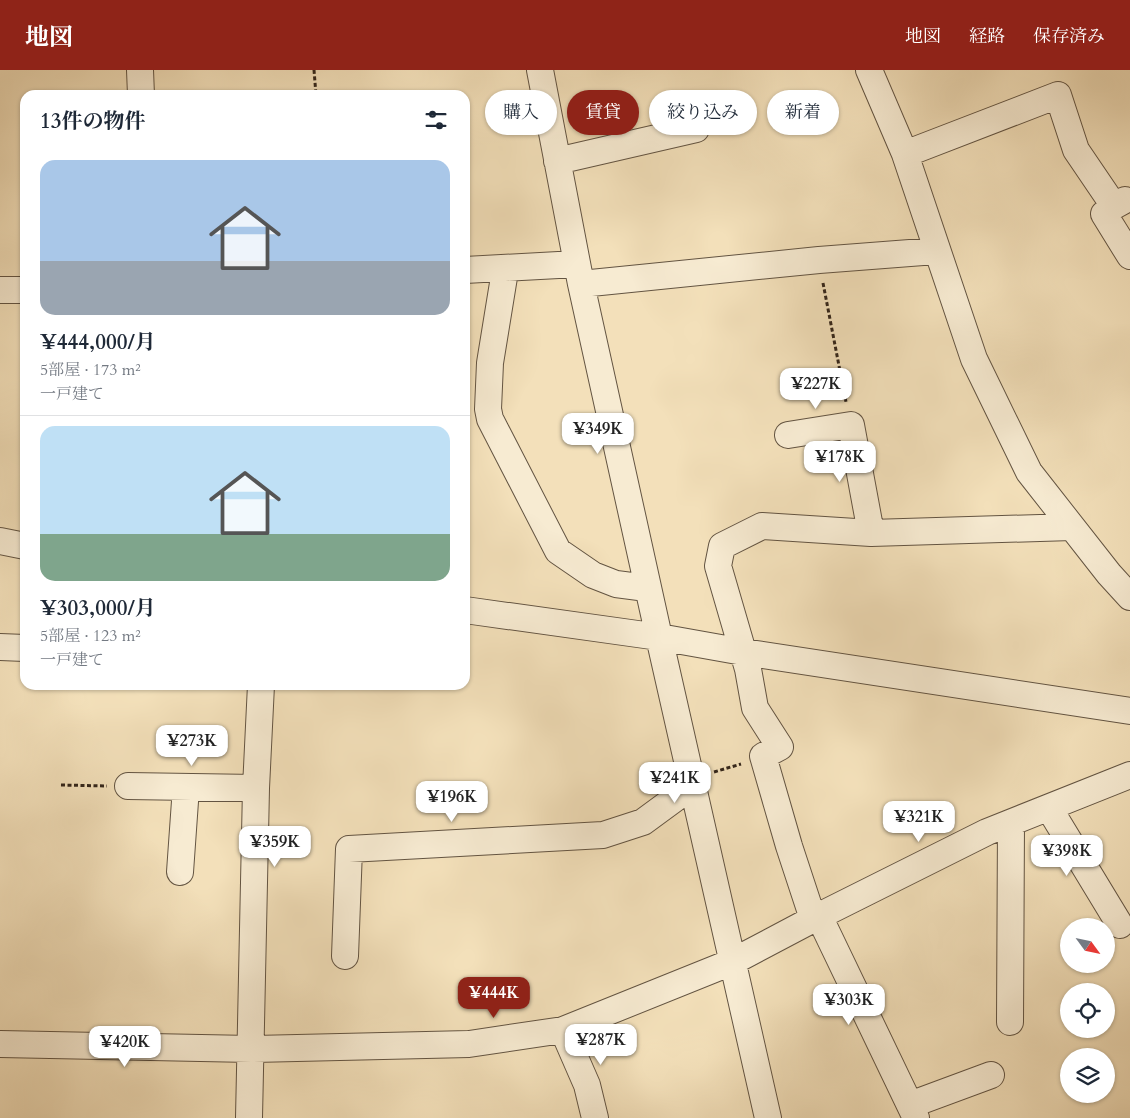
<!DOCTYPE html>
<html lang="ja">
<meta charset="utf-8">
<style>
:root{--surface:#fff;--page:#f6f6f7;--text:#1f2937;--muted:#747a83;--line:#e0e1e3;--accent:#8f2418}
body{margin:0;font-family:Cardo,"Noto Serif JP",serif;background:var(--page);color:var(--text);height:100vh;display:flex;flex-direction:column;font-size:19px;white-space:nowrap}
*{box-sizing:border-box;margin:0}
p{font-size:16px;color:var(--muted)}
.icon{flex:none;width:28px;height:28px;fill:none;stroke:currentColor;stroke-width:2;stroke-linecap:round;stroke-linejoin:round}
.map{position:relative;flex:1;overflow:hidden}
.panel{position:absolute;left:20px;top:20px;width:450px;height:600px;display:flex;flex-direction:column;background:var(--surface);border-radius:15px;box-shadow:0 1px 4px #0004}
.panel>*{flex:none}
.banner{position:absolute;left:485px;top:20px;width:475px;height:45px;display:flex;gap:10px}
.needle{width:32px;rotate:123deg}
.controls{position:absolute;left:1060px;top:848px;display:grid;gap:10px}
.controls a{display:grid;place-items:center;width:55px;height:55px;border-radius:50%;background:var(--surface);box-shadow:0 1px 4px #0004;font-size:25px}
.price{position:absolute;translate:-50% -42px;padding:0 11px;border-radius:10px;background:#fff;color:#222;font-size:16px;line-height:32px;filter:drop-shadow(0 1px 2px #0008)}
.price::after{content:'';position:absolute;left:50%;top:30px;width:15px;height:11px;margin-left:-8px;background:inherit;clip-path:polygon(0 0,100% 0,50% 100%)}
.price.on{background:var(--accent);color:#fff}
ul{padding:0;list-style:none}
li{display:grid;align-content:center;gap:10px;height:265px;padding:0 20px}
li+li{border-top:1px solid var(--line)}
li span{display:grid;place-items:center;height:155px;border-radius:15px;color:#555}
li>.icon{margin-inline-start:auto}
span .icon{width:90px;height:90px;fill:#fffc;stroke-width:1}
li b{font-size:21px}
h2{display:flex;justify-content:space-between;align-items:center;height:60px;padding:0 20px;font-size:21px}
.tag{padding:0 18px;border-radius:22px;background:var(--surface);box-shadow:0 1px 4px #0004;font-size:18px;line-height:45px}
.tag.on{background:var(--accent);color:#fff}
header{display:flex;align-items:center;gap:30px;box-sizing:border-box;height:70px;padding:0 25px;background:var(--accent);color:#fff}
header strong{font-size:24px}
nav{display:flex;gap:28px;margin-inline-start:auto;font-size:18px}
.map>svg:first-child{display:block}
</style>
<header>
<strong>地図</strong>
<nav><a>地図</a><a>経路</a><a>保存済み</a></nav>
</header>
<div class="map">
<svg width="1130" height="1048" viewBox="0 0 1130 1048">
<rect width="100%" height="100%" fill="#f3e0ba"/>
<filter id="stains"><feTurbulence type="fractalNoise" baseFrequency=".004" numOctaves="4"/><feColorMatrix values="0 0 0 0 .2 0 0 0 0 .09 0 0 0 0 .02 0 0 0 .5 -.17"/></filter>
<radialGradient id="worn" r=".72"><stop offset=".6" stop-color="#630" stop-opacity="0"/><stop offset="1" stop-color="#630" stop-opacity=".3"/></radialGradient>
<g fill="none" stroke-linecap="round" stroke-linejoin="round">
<defs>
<path id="minor" d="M140,0l1,25
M540,0l41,214 78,353 109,481
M869,0l36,84 69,205 55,113 80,102 21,23
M905,84l153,-59 18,55 38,56
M557,91l139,-32
M1125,130l-11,6 -10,8 26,42
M502,198l2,9 -14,86 -2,46 2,10 68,132 35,24 23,9 23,3 8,-2
M465,200l112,-6
M581,214l238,-24 117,-9
M0,220h25
M788,365l63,-10 20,108
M0,471l25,5
M465,540l194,27 84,15 387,59
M0,577l25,1
M128,716l128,2
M1049,738l71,117
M180,802l6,-85
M819,846l97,202
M813,849l-24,-73 -26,-90 17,-9 -25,-39 -7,-39 -30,-103 4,-20 40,-20 109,7 201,-6
M345,886l4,-107 254,-14 40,-13 49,-36
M1010,952l1,-199
M563,960l24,55 8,33
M0,974l251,5 218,-5 94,-14 169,-68 87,-46 168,-84 143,-57
M910,1035l81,-30
M249,1048l7,-330 5,-103"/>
</defs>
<use href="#minor" stroke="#635442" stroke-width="28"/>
<path stroke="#33251a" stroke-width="3" stroke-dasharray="4 2.5" stroke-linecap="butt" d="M314,0l2,25
M823,213l23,119
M714,702l27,-8
M61,715l46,1"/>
<use href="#minor" stroke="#f7ebd2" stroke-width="26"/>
</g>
<rect width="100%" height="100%" filter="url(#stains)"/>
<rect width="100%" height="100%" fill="url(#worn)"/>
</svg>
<div class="controls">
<a><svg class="needle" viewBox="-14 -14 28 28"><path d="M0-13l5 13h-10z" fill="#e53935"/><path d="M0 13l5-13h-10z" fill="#747a83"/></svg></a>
<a><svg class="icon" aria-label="locate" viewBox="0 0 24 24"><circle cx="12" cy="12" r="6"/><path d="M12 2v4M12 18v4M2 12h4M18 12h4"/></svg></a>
<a><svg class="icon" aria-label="layers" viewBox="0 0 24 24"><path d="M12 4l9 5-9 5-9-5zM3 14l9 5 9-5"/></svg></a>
</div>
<b class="price" style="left:816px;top:340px">¥227K</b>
<b class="price" style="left:598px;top:385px">¥349K</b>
<b class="price" style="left:840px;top:413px">¥178K</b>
<b class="price" style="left:192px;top:697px">¥273K</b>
<b class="price" style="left:675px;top:734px">¥241K</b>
<b class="price" style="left:452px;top:753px">¥196K</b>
<b class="price" style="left:919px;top:773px">¥321K</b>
<b class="price" style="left:275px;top:798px">¥359K</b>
<b class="price" style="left:1067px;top:807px">¥398K</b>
<b class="price on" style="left:494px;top:949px">¥444K</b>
<b class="price" style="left:849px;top:956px">¥303K</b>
<b class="price" style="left:601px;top:996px">¥287K</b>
<b class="price" style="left:125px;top:998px">¥420K</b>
<div class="banner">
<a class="tag">購入</a>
<a class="tag on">賃貸</a>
<a class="tag">絞り込み</a>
<a class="tag">新着</a>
</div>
<section class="panel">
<h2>13件の物件<svg class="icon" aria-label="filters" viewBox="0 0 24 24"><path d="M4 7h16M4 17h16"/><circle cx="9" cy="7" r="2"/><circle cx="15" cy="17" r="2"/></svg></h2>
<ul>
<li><span style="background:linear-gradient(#a9c7e8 65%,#9aa5b1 0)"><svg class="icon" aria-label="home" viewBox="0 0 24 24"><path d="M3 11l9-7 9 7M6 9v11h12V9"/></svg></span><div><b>¥444,000/月</b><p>5部屋 · 173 m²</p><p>一戸建て</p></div></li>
<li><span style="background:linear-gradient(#bfe0f5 70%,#7fa58c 0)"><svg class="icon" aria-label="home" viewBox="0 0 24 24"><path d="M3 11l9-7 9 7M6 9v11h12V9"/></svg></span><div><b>¥303,000/月</b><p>5部屋 · 123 m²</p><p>一戸建て</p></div></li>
</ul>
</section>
</div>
